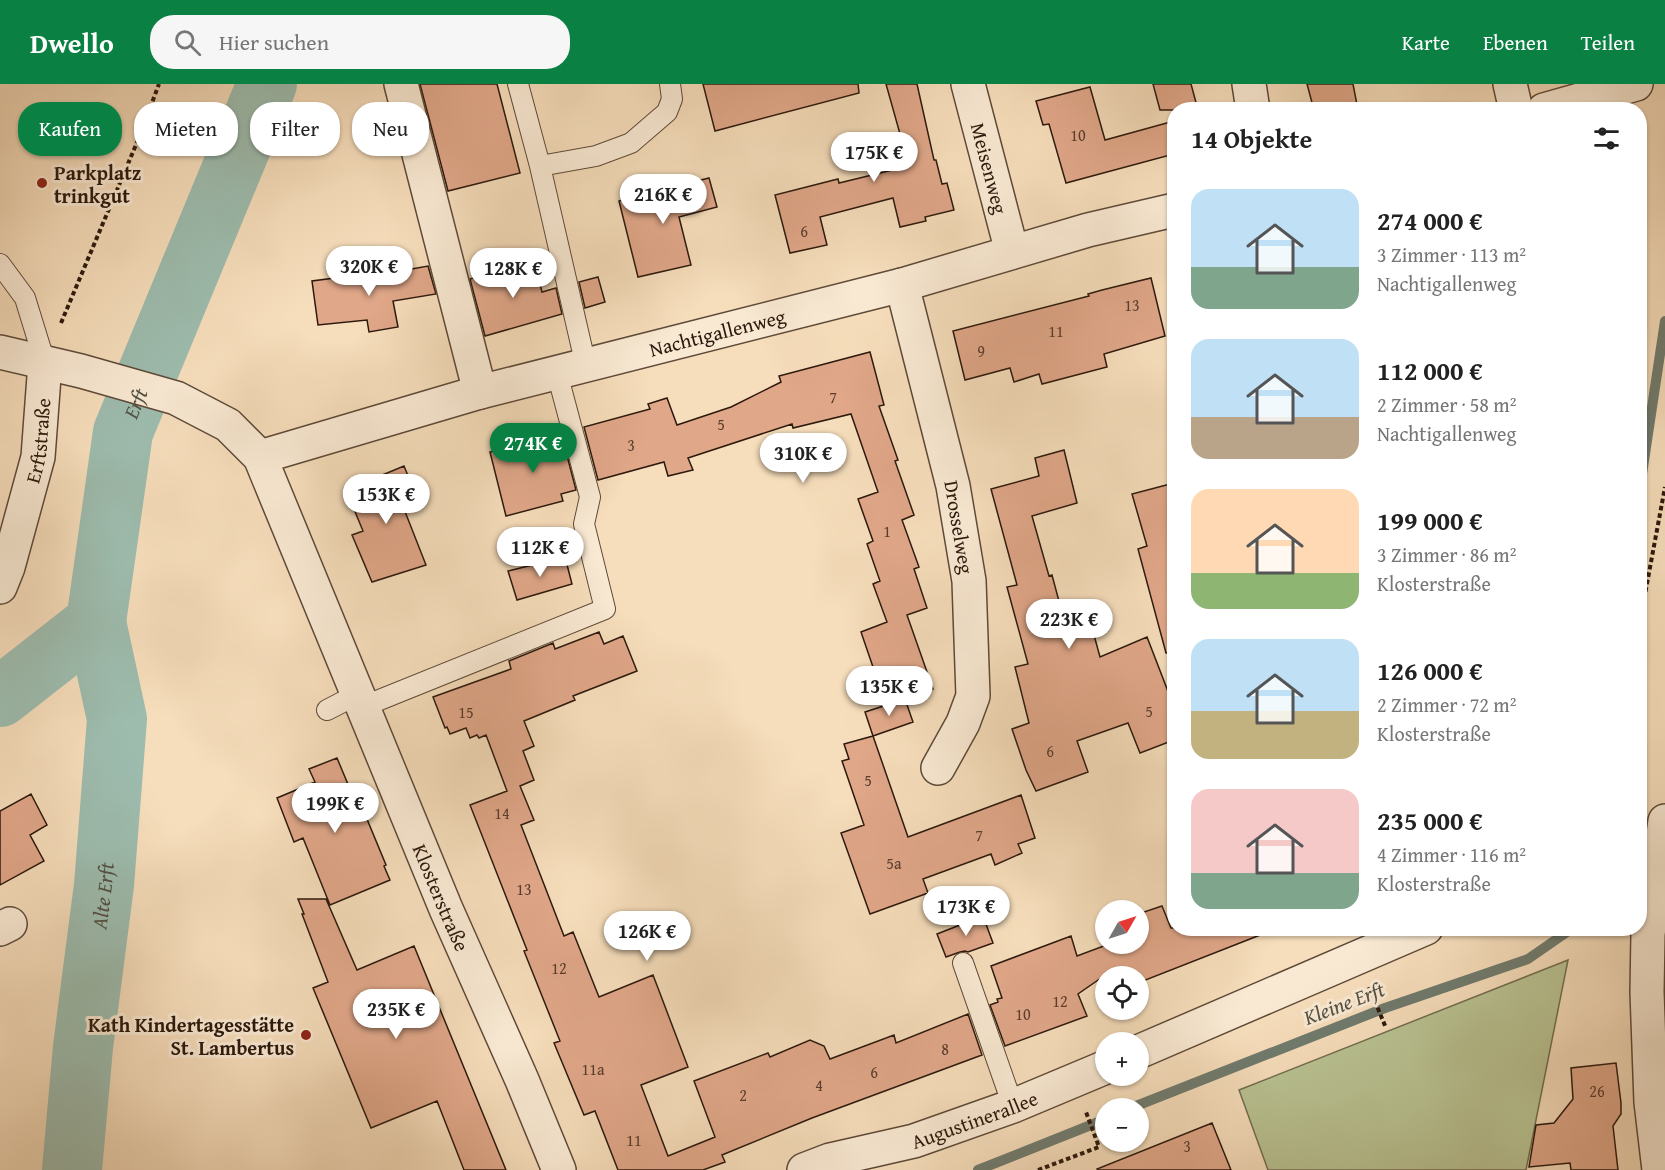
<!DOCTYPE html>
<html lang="de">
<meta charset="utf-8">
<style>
:root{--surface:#fff;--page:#f6f6f6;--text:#222;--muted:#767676;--accent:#0b8043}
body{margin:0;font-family:"Gentium Book Plus",serif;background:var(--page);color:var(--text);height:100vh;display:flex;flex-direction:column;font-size:22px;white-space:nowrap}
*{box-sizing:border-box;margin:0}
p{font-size:20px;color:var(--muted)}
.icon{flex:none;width:33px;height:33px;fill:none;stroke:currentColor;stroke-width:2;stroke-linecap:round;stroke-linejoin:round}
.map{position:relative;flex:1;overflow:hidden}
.sheet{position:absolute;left:1167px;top:18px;width:480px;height:834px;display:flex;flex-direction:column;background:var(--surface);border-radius:24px;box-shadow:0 2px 4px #0004}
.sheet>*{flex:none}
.top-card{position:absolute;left:18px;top:18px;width:570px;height:54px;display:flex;gap:12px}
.needle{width:39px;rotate:51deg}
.fabs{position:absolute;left:1095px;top:816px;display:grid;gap:12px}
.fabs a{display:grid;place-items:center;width:54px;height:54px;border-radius:50%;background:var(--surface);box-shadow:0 2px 4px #0004;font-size:30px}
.price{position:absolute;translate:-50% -51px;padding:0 14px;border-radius:21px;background:#fff;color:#222;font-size:20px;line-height:39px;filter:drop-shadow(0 2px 3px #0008)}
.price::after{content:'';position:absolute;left:50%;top:36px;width:18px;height:14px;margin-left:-9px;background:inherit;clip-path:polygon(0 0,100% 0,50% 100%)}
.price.active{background:var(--accent);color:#fff}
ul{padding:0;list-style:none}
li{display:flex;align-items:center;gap:18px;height:150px;padding:0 24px}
li span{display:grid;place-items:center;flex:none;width:168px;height:120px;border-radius:18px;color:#555}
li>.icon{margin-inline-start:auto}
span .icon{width:72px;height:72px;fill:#fffc;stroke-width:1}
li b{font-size:26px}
h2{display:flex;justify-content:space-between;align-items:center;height:72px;padding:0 24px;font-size:26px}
.tag{padding:0 21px;border-radius:24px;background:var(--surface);box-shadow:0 2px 4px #0004;font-size:21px;line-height:54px}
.tag.active{background:var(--accent);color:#fff}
header{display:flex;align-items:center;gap:36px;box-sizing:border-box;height:84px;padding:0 30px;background:var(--accent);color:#fff}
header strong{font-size:28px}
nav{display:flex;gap:33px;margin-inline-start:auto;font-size:21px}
.search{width:420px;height:54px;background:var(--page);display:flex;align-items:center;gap:15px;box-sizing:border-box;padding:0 21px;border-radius:24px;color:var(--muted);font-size:22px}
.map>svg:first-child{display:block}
</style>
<header>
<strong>Dwello</strong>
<div class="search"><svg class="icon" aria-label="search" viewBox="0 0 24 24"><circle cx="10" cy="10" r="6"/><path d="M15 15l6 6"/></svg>Hier suchen</div>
<nav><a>Karte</a><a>Ebenen</a><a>Teilen</a></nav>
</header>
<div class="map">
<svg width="1665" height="1086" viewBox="0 0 1665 1086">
<rect width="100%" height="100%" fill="#f6ddbb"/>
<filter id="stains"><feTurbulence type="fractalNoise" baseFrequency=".00333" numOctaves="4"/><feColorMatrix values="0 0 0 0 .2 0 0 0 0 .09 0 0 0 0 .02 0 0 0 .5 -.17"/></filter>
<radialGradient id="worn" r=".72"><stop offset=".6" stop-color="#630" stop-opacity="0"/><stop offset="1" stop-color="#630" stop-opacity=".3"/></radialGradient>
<path fill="#b9c292" stroke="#726e50" stroke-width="1.5" d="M1568,876l-42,210h-258l-29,-80z"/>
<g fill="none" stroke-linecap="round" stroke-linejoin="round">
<path stroke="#707b6e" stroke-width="10" d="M1640,403l25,-166
M1131,1024l254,-100 143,-49 39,-27 1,-4
M978,1086l128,-51"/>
<g stroke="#9dbcae" stroke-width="60">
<path id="s1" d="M0,613l96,-75 27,-190 144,-348"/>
<path id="s2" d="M72,1086l11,-123 21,-162 13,-166 -21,-97"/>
</g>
</g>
<path fill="#e0a789" stroke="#2c190d" stroke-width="1.5" d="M420,0h77l23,89 -72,18z
M703,0h155l1,9 -144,38z
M886,0h31l17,76h2l6,24 5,-1 7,27 -29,7 1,4 -26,6 -7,-29 -73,19 7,28 -37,8 -15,-58 63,-16 1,4 70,-17z
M1153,0h38l7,26h-38z
M1307,0h46l5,26h-44z
M1090,3l15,53 69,-19v33l-108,29 -17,-59 -6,1 -7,-24z
M709,94l8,29 -38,10 12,48 -53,12 -19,-76z
M534,176l8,32 14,-4 6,26 -77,22 -15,-57z
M428,182l8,28 -43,7 5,26 -29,5 -2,-12 -49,5 -6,-44 77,-10v2z
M598,193l7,25 -20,6 -6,-26z
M1151,194l14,58 -61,18 3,13 -65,17 -3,-10 -25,8 -4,-14 -45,12 -12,-49 136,-35 -1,-2 14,-4z
M870,268l14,53 -5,1 19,54 -3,1 19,54 -12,5 17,47 -5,2 13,39 -20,7 26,74 -47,16 -25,-73 26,-10 -14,-38 7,-3 -13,-37 6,-3 -15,-42 20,-7 -27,-78 -58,14 -1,-4 -104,34 5,12 -25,6 -4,-14 -66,18 -14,-53 66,-18 -2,-5 19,-6 10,27 54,-18 50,-25 -2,-6z
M561,349l15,57 -15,4 2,7 -57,15 -16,-64z
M1064,366l13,53 -45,13 17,60 3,-1 12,45 24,-7 12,44 47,-20 27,70v33l-34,13 -12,-30 -51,18 11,31 -52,19 -10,-21 -14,-41 17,-6 -14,-56 13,-3 -21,-77 10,-2 -26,-96 48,-13 -4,-18z
M404,382l15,37 -15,6 22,56 -54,17 -20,-47 11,-4 -17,-41z
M1174,399v169l-8,1 -28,-104 9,-3 -15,-52z
M565,473l7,27 -55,16 -9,-29z
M599,548l5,12 19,-8 14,35 -64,25 2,4 -51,21 10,25 -11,5 11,29 -14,6 14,34 -13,5 43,111 9,-4 26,65 54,-22 35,92 -47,18 27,71 47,-19 -21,-56 74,-28 2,4 40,-17 14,6 6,13 64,-24 2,8 72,-29 14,41 -170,63 -90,37 3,7 -22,8h-85l-23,-59 -11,4 -30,-72 6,-2 -36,-90 3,-1 -57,-145 37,-14 -21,-56 -7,3 -2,-3 -7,3 -4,-10 -16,6 -3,-7 -2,1 -12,-31 78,-28 -2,-8 44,-18 2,6z
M905,615l8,23 -40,14 -8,-24z
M873,652l35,101 113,-42 14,43 -17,6 4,9 -27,12 -4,-11 -68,25 5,14 -58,21 -29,-81 23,-8 -22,-64 7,-2 -5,-15z
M337,674l23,55 4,-1 22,53 -2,1 6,14 -60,25 -27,-67 -9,4 -17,-44 38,-16 -6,-13z
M31,710l16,31 -17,10 14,26 -44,24v-74z
M298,815h28l31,71 57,-24 92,224h-42l-27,-69 -66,27 -58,-140 15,-6 -26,-68h2z
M1162,822l9,22h102v2l-135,53v-7h-34l-26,18 9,22 -82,30 -15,-41 8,-3 -1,-3 5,-1 -11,-32 80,-30 6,20 32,-12h29v-30z
M983,832l10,27 -25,9 -3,-1 -5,1 -14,5 -9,-23z
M1616,979l5,40v11l-8,12 5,44h-47l-1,-7 -41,4 7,-42 18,-2 19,-24 -2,-31z
M1212,1039l19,47h-133l-1,-1z"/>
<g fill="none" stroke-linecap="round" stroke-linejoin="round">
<defs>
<path id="lane" d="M518,0l22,82 46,200
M540,82l56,-10 35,-13 36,-31 5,-13 -2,-15
M0,180l25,34 20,65
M362,623l243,-98 -21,-85 6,-27 -33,-124
M327,626l31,-16
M963,879l50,143"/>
<g id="street">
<path d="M401,0l79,308"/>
<path id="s3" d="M968,0l44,168"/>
<path d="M1249,0l4,26"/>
<path d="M1510,0l6,26"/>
<path d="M1544,26l92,-26"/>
<path id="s4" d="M902,201l51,201 16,95 4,115 -10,27 -25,45"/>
<path id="s5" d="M0,268l81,19 95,27 52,27 32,32 186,452 76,171 37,90"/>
<path id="s6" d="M260,373l220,-65 422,-107 186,-55 86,-20"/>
<path id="s7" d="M0,503l8,-20 30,-110 7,-94"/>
<path d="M0,845l10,-5"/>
<path d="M1138,968l288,-124"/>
<path id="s8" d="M804,1086l26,-10 84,-19 99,-35 93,-39"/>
<path d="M1659,1086l-8,-68 -4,-110 1,-58 17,-113"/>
</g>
</defs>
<use href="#lane" stroke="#5e4a38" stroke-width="22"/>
<use href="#street" stroke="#5e4a38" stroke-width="36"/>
<path stroke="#2c190d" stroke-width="4" stroke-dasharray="4.5 3" stroke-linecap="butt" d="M61,239l77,-183 21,-56
M1640,537l25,-134
M1369,903l17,41
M1038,1086l61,-23 -13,-35"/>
<use href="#lane" stroke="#f9e9d3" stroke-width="20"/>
<use href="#street" stroke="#f9e9d3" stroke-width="33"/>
</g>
<g fill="#8f2418" stroke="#f9e9d3" stroke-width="2">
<circle cx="42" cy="99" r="6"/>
<circle cx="306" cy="951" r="6"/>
</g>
<g text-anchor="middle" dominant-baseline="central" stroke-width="6" stroke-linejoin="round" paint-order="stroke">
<g font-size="16" fill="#593c2c">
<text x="1078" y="51">10</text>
<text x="804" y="147">6</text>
<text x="1132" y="221">13</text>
<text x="1056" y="247">11</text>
<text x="981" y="267">9</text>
<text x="833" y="313">7</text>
<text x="721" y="340">5</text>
<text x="631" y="361">3</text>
<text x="887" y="447">1</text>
<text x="1149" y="627">5</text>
<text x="466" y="628">15</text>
<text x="1050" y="667">6</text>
<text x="868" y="696">5</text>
<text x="502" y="729">14</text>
<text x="979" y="751">7</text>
<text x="894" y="779">5a</text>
<text x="524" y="805">13</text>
<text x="559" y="884">12</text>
<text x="1060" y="917">12</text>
<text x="1023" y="930">10</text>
<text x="945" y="965">8</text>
<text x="593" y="985">11a</text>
<text x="874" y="988">6</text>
<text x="819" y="1001">4</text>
<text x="1597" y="1007">26</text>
<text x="743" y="1011">2</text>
<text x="634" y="1056">11</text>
<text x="1187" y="1062">3</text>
</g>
<g font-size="20" fill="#2c190d" stroke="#f9e9d3">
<text stroke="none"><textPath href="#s3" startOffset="87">Meisenweg</textPath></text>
<text stroke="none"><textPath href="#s6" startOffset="474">Nachtigallenweg</textPath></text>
<text stroke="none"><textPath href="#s7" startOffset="152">Erftstraße</textPath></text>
<text stroke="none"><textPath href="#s4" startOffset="249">Drosselweg</textPath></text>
<text stroke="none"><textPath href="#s5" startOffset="762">Klosterstraße</textPath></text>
<text stroke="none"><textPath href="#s8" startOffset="178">Augustinerallee</textPath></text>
</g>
<g font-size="20" font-weight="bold" fill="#2c190d" stroke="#f9e9d3" text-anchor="start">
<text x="54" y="88">Parkplatz<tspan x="54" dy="23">trinkgut</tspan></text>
<text x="294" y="940" text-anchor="end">Kath Kindertagesstätte<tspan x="294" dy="23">St. Lambertus</tspan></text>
</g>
<g font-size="21" font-style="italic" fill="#545245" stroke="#f9e9d3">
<text stroke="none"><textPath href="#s1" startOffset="345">Erft</textPath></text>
<text stroke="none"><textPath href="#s2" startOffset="276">Alte Erft</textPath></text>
<text transform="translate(1344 919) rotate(-21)">Kleine Erft</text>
</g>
</g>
<rect width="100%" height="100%" filter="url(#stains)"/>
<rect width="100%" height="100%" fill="url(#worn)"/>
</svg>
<div class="fabs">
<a><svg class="needle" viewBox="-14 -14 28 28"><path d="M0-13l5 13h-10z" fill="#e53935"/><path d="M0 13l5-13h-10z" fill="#767676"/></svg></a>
<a><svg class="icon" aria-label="locate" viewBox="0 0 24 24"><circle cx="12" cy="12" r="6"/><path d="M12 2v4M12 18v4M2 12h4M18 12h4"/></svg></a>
<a>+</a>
<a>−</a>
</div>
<b class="price" style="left:874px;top:99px">175K €</b>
<b class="price" style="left:663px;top:141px">216K €</b>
<b class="price" style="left:369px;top:213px">320K €</b>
<b class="price" style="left:513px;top:215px">128K €</b>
<b class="price active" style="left:533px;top:390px">274K €</b>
<b class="price" style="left:803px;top:400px">310K €</b>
<b class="price" style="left:386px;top:441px">153K €</b>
<b class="price" style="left:540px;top:494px">112K €</b>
<b class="price" style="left:1069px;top:566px">223K €</b>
<b class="price" style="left:889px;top:633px">135K €</b>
<b class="price" style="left:335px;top:750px">199K €</b>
<b class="price" style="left:966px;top:853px">173K €</b>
<b class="price" style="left:647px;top:878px">126K €</b>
<b class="price" style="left:396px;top:956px">235K €</b>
<div class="top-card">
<a class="tag active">Kaufen</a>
<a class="tag">Mieten</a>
<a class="tag">Filter</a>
<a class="tag">Neu</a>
</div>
<section class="sheet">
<h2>14 Objekte<svg class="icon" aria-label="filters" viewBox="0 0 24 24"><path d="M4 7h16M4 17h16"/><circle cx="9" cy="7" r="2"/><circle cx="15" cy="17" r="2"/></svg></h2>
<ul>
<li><span style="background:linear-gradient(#bfe0f5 65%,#7fa58c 0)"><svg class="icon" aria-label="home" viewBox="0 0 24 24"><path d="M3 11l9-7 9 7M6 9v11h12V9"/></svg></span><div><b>274 000 €</b><p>3 Zimmer · 113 m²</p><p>Nachtigallenweg</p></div></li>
<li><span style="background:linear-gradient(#bfe0f5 65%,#b9a48a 0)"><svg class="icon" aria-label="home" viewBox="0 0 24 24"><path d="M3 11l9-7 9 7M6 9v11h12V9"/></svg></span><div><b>112 000 €</b><p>2 Zimmer · 58 m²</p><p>Nachtigallenweg</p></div></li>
<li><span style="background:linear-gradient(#ffd9b3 70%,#8fb573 0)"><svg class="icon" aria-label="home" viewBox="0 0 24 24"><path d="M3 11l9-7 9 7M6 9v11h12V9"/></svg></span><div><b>199 000 €</b><p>3 Zimmer · 86 m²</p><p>Klosterstraße</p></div></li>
<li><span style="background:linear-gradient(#bfe0f5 60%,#c2b280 0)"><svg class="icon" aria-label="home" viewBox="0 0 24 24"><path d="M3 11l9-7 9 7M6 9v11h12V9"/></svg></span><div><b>126 000 €</b><p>2 Zimmer · 72 m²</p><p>Klosterstraße</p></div></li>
<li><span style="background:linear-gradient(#f6c9c9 70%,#7fa58c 0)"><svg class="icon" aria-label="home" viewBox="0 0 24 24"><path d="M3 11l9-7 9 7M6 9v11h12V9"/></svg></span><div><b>235 000 €</b><p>4 Zimmer · 116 m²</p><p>Klosterstraße</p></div></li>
</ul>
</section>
</div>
